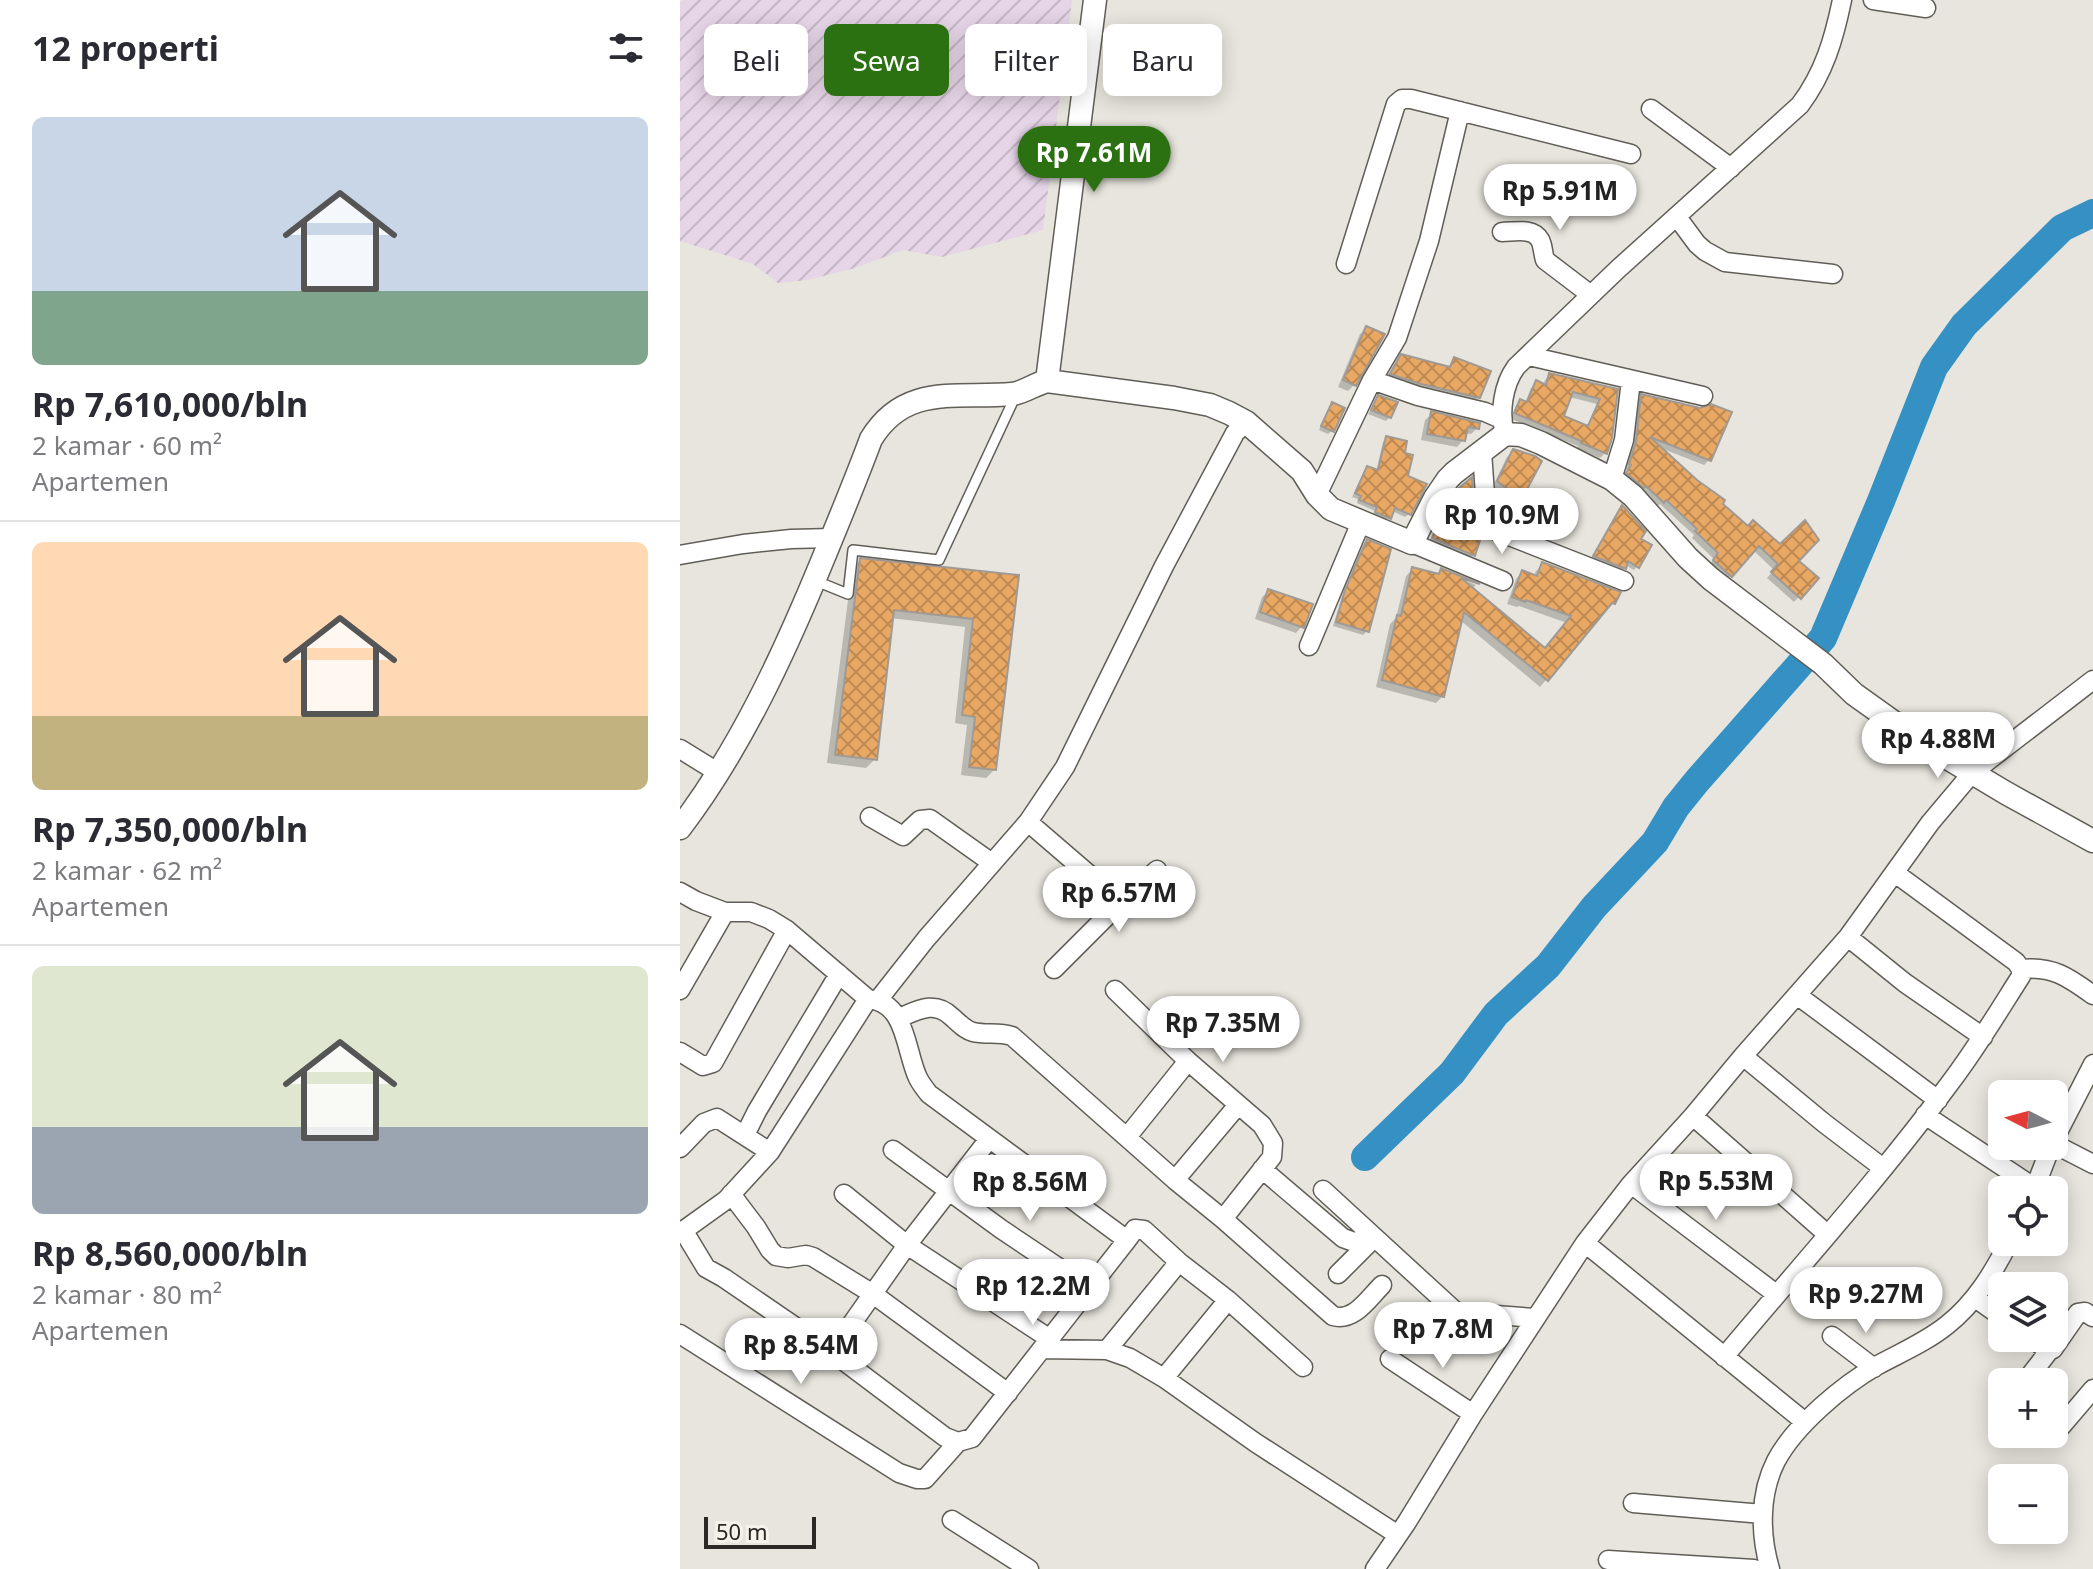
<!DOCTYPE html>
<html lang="id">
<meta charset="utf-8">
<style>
:root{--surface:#fff;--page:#f2f2f3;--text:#2b2b33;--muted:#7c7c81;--line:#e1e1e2;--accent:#2b7111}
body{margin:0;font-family:"Noto Sans",sans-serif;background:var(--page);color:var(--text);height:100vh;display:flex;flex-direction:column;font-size:30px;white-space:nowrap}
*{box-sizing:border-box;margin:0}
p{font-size:26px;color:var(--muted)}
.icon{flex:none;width:44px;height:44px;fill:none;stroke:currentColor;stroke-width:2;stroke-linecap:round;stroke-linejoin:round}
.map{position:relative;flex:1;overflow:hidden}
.details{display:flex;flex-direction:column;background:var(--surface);width:680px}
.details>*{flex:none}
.hud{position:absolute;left:24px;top:24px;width:760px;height:72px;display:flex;gap:16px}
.needle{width:52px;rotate:276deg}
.tools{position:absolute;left:1308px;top:1080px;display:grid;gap:16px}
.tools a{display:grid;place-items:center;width:80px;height:80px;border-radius:12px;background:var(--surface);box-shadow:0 4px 20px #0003;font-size:40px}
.scale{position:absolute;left:24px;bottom:20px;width:112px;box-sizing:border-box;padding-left:8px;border:4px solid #2a2926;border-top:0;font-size:22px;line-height:28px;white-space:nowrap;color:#2a2926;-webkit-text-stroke:6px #f5f2ea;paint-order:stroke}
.price{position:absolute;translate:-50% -68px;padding:0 18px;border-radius:28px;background:#fff;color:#222;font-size:26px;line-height:52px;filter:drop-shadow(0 2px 4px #0008)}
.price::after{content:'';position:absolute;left:50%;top:48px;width:24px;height:18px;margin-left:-12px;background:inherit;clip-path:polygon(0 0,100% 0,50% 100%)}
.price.current{background:var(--accent);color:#fff}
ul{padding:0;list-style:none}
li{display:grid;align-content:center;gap:16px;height:424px;padding:0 32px}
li+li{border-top:2px solid var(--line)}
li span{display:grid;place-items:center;height:248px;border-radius:12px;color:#555}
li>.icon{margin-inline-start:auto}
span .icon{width:144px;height:144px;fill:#fffc;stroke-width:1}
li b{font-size:34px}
h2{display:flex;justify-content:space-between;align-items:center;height:96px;padding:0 32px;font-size:34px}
.pill{padding:0 28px;border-radius:12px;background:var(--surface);box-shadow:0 4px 20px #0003;font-size:28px;line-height:72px}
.pill.current{background:var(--accent);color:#fff}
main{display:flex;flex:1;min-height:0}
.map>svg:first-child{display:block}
</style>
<main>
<section class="details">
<h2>12 properti<svg class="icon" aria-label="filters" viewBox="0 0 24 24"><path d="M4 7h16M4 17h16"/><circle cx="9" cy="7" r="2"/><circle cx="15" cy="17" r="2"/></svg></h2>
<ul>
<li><span style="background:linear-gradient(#c9d6e8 70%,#7fa58c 0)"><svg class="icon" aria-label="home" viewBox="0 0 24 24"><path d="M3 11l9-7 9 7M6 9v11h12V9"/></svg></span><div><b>Rp 7,610,000/bln</b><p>2 kamar · 60 m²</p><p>Apartemen</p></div></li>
<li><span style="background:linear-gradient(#ffd9b3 70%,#c2b280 0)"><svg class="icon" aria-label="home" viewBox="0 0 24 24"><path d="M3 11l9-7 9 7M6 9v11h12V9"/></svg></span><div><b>Rp 7,350,000/bln</b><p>2 kamar · 62 m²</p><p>Apartemen</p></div></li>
<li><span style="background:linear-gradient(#dfe7d0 65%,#9aa5b1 0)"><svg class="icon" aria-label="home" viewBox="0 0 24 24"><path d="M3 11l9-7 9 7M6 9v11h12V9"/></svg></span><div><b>Rp 8,560,000/bln</b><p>2 kamar · 80 m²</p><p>Apartemen</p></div></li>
</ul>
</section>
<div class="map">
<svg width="1413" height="1569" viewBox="0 0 1413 1569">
<defs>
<pattern id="industrial-furrows" width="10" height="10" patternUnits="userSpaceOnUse" patternTransform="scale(2)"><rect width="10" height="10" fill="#e6d5e7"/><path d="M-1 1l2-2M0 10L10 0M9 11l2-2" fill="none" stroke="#c5b7c6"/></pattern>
<pattern id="building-cross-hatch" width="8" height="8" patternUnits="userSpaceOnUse" patternTransform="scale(2)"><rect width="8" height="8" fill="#e9a864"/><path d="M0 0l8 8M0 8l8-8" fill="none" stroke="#bd8952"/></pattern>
</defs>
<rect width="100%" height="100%" fill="#e7e5dd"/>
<path fill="url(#industrial-furrows)" d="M4,0h388l-29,230 -101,27 -39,-7 -48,18 -47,12 -30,3 -25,-19 -73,-23v-239z"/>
<path fill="#0003" fill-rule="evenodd" d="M687,328l-13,57 -6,6 -10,-4 22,-53z
M722,357l45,11 7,-9 24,38 -6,7 -87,-24 10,-17z
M870,375l66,15 -6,47 -5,16 -5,5 -23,-10 1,-2 -67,-27 5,-13 5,-5 4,2 6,-15 5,-5 7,3 2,-6zM889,397l28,7 -11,24 -25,-11z
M962,396l67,64 -5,5 -46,-18 90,82 48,32 20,18 -22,23 -27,-24 7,-8 -21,-20 -27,31 -17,-15 5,-7 -22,-21 2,-3 -34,-31 -2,2 -18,-16 -17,-12 5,-8 -3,-1 7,-21 5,-47z
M699,397l11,20 -4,4 -18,-7z
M652,405v26l-4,3 -9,-4 10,-22z
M752,414l45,14 -6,6 -7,-1 -1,7 -6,7 -36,-7 4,-20z
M707,438l15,17 7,59 -4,3 -13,-6 -7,10 -12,-5 2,-5 -18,-8 1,-4 -6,-2 12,-25 4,-4 8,4 7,-30z
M833,451l8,47 9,33 -6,6 -30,-11 11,-28 -13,-10 15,-31z
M774,495l19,60 -5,5 -40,-16 15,-32z
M939,512l20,28 -2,26 -3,4 -9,-5 -4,7 -30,-12z
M687,542v89l-4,4 -30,-9 9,-30 21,-51z
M180,560l156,17 -21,192 -9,9 -25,-3 6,-50 -12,-2 10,-96 -74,-9 -16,141 -9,9 -39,-5 25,-194z
M863,564l70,38 -6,7h-2l-65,78 -80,-67 -17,76 -7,7 -60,-16 14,-63 6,-6 10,-42 6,-6 24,5 5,-5 35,15 -4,4 73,61 22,-27 -48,-17 -2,1 -10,-3 9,-25 6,-7 12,4 2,-5z
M589,591l33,35 -6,7 -41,-14 7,-22z"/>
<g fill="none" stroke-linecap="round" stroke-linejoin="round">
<path stroke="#3591c4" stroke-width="28" d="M685,1157l87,-84 44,-59 52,-48 46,-59 61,-65 21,-35 21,-26 126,-143 58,-137 53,-134 30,-42 98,-97 31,-15"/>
</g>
<path fill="url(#building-cross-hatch)" stroke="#a09a94" stroke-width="2" fill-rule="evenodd" d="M686,326l19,8 -29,52 -13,-6z
M721,354l49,13 4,-10 37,14 -11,27 -59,-14 -31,-10z
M869,373l69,16 -6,49 -5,16 -26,-11v-2l-67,-28 6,-14 7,3 9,-22 10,5zM893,392l27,7 -12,27 -24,-10z
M961,394l59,14 11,-4 21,8 -21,49 -61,-24 47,43 28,20 -2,4 25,22 5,-6 27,24 25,-24 14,20 -20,21 20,17 -18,21 -30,-27 7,-8 -19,-18 -27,31 -19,-17 5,-7 -23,-22 2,-2 -31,-29 -2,3 -18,-17 -2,2 -18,-15 5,-8 -2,-1 7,-22z
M698,395l20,7 -7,16 -20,-8z
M652,402l13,6 -11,24 -13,-6z
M751,411l49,12 -1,6 -11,-2 -3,14 -38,-7z
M706,436l21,5 -2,12 8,2 -5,21 19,8 -16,31 -16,-7 -4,11 -16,-7 2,-5 -18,-7 2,-4 -6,-3 12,-27 11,4z
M833,449l22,7 7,5 -19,36 19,7 -10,28 -33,-13 11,-28 -13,-10z
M792,477l3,47 6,13 -6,19 -43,-18 15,-33 12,-17z
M942,505l24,26 -5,8 11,6 -13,23 -11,-7 -2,8 -33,-13z
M687,539l24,10 -22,83 -33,-10 9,-32z
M180,558l159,17 -23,195 -27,-3 6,-50 -13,-2 11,-96 -79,-9 -17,150 -42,-5z
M862,562l79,30 -6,12 -3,-1 -64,78 -84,-69 -20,85 -62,-17 15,-65 4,1 11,-49 27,7 2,-6 39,16 -19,-6 84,70 26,-32 -45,-16 -1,2 -13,-5 10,-27 15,6z
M588,589l45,15 -9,24 -44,-16z"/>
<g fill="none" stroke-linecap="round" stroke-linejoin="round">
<defs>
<path id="service" d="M136,581l32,13 5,-44 86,10 76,-163"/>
<path id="minor" d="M1193,0l53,8
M971,109l80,59
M997,217l20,27 8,7 20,11 108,12
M822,232c12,0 31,-5 38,8 3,5 3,14 5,20l46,35
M666,264l50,-160 6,-5h9l220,55
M849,356l174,40
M692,380l46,16 67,16 16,7
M825,434c-6,-21 -2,-49 11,-67l102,-98 182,-164c24,-32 34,-66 42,-105
M802,452l5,71 2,5 135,53
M932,479l12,-39 7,-60
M637,495l55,-115 25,-42 32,-97 31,-130
M732,543l91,38
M0,555l63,-11 48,-5 41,-1
M629,646l52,-124
M0,749l39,24
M190,817l33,19 17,-16 10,-1 62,44
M348,822l93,80
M0,892l16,9 29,11h26l18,7 18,11 81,69c39,3 37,52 50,79 3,6 7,11 11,16l198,146 8,-11 9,1 35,32 49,38 75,67
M1168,937l57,46 78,54
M374,969l67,-67 36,-32
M1341,969c32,-3 47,8 72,26
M0,990l45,-78
M435,990l73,71 74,64 11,18 -1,14 -49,62
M1117,995l141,105
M198,1000l48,-61 102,-117 37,-55 99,-201 71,-133 11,-11
M219,1018c19,-8 36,-18 53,-1 7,6 13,13 21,15 12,3 26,0 39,4l163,144 48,39 110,97c21,6 35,-17 49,-31
M0,1052l23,14 10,-3 74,-133
M1063,1056l81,67 59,45
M1245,1115l110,73
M1013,1116l134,118
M65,1135l12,-24 82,-137
M447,1137l61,-76
M1374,1140l39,-76
M1374,1144l39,20
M0,1148l24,-25 13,-5 53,34
M213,1150l108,79 88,59
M582,1169l81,69 14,5 12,-11
M495,1180l63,-75
M951,1184l145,110
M643,1190l133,122 79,6
M1354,1190l17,-44
M51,1194l25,33 14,23 6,6 12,2 18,-3 7,2 60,37 135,99
M164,1194l63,51 143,94
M3,1230l23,38 18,10 108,74 113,85 13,5 14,-4 155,-198
M0,1233l46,-33 44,-48 98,-153
M905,1243l220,179
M658,1274l35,-35
M1295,1298l27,19
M0,1334l219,139 18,6h8l33,-37
M1152,1336l42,32
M1351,1338l18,13 4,-2 25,-36 7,-1 8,5
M362,1349l65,1 23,8 34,20 64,-78
M427,1350l72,-88
M152,1352l75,-107 82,-106
M1044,1357c76,-91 156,-179 226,-274 26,-34 48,-71 71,-107v-7l-5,-7 -121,-89
M710,1359l83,55
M484,1378l92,65 142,92
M1345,1382l24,-31
M1379,1429l34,-40
M953,1503l130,11
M272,1520l77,49
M928,1560l146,9
M695,1569l32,-47 66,-108 112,-171 46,-59 62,-68 50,-60 105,-119 82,-114 42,-50 121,-93
M1090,1569c-10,-34 -11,-75 6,-108 19,-36 67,-76 102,-96 24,-13 48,-23 69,-40 28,-22 46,-52 62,-83"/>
<path id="tertiary" d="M367,381l48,-381
M0,828c60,-79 103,-172 141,-264 17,-41 34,-82 50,-125 34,-56 86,-40 141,-45 11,-1 23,-10 35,-13l127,17 36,7 19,8 17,9 56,49 15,24 14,14 81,34 23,-45 13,-19 6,-6 51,-39 16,1 20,8 71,36 21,17 55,62 23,21 112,85 31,30 70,50 82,49 87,48"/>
</defs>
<use href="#service" stroke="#605e57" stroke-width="12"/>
<use href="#minor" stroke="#605e57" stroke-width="21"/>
<use href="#tertiary" stroke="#605e57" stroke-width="25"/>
<use href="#service" stroke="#fff" stroke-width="9"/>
<use href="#minor" stroke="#fff" stroke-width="18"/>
<use href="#tertiary" stroke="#fff" stroke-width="22"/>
</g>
</svg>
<div class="tools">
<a><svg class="needle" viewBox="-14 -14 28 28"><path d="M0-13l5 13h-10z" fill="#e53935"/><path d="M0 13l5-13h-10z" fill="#7c7c81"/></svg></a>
<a><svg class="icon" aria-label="locate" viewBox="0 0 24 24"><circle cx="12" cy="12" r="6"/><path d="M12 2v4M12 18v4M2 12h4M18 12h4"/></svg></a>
<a><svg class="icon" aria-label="layers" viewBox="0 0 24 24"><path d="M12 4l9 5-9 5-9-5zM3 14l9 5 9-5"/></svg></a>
<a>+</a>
<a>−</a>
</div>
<div class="scale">50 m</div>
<b class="price current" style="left:414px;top:194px">Rp 7.61M</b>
<b class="price" style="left:880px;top:232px">Rp 5.91M</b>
<b class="price" style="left:822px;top:556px">Rp 10.9M</b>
<b class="price" style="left:1258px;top:780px">Rp 4.88M</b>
<b class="price" style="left:439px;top:934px">Rp 6.57M</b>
<b class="price" style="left:543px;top:1064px">Rp 7.35M</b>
<b class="price" style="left:1036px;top:1222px">Rp 5.53M</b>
<b class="price" style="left:350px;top:1223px">Rp 8.56M</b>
<b class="price" style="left:353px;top:1327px">Rp 12.2M</b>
<b class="price" style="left:1186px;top:1335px">Rp 9.27M</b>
<b class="price" style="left:763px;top:1370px">Rp 7.8M</b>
<b class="price" style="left:121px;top:1386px">Rp 8.54M</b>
<div class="hud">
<a class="pill">Beli</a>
<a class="pill current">Sewa</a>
<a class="pill">Filter</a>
<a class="pill">Baru</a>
</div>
</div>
</main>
